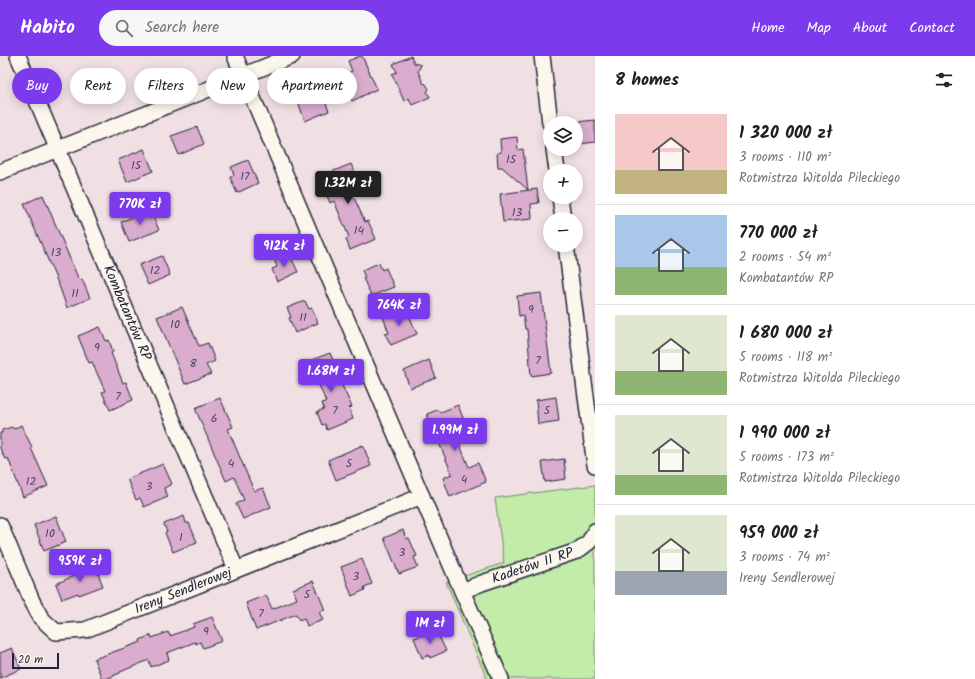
<!DOCTYPE html>
<meta charset="utf-8">
<style>
:root{--surface:#fff;--page:#f6f6f6;--text:#202124;--muted:#757577;--line:#e0e0e0;--accent:#7c3aed}
body{margin:0;font-family:Kalam,sans-serif;background:var(--page);color:var(--text);height:100vh;display:flex;flex-direction:column;font-size:15px;white-space:nowrap}
*{box-sizing:border-box;margin:0}
p{font-size:13px;color:var(--muted)}
.icon{flex:none;width:22px;height:22px;fill:none;stroke:currentColor;stroke-width:2;stroke-linecap:round;stroke-linejoin:round}
.map{position:relative;flex:1;overflow:hidden}
.side{display:flex;flex-direction:column;background:var(--surface);width:380px}
.side>*{flex:none}
.hud{position:absolute;left:12px;top:12px;width:380px;height:36px;display:flex;gap:8px}
.fabs{position:absolute;left:543px;top:60px;display:grid;gap:8px}
.fabs a{display:grid;place-items:center;width:40px;height:40px;border-radius:50%;background:var(--surface);box-shadow:0 2px 10px #0003;font-size:20px}
.scale{position:absolute;left:12px;bottom:10px;width:47px;box-sizing:border-box;padding-left:4px;border:2px solid #22223b;border-top:0;font-size:11px;line-height:14px;white-space:nowrap;color:#22223b;-webkit-text-stroke:3px #fbf7ec;paint-order:stroke}
.price{position:absolute;translate:-50% -34px;padding:0 9px;border-radius:4px;background:var(--accent);color:#fff;font-size:13px;line-height:26px;filter:drop-shadow(0 1px 2px #0008)}
.price::after{content:'';position:absolute;left:50%;top:24px;width:12px;height:9px;margin-left:-6px;background:inherit;clip-path:polygon(0 0,100% 0,50% 100%)}
.price.active{background:#222;color:#fff}
ul{padding:0;list-style:none}
li{display:flex;align-items:center;gap:12px;height:100px;padding:0 20px}
li+li{border-top:1px solid var(--line)}
li span{display:grid;place-items:center;flex:none;width:112px;height:80px;border-radius:0px;color:#555}
li>.icon{margin-inline-start:auto}
span .icon{width:48px;height:48px;fill:#fffc;stroke-width:1}
li b{font-size:17px}
h2{display:flex;justify-content:space-between;align-items:center;height:48px;padding:0 20px;font-size:17px}
.chip{padding:0 14px;border-radius:18px;background:var(--surface);box-shadow:0 2px 10px #0003;font-size:14px;line-height:36px}
.chip.active{background:var(--accent);color:#fff}
header{display:flex;align-items:center;gap:24px;box-sizing:border-box;height:56px;padding:0 20px;background:var(--accent);color:#fff}
header strong{font-size:19px}
nav{display:flex;gap:22px;margin-inline-start:auto;font-size:14px}
.search{width:280px;height:36px;background:var(--page);display:flex;align-items:center;gap:10px;box-sizing:border-box;padding:0 14px;border-radius:22px;color:var(--muted);font-size:15px}
main{display:flex;flex:1;min-height:0}
.map>svg:first-child{display:block}
</style>
<header>
<strong>Habito</strong>
<div class="search"><svg class="icon" aria-label="search" viewBox="0 0 24 24"><circle cx="10" cy="10" r="6"/><path d="M15 15l6 6"/></svg>Search here</div>
<nav><a>Home</a><a>Map</a><a>About</a><a>Contact</a></nav>
</header>
<main>
<div class="map">
<svg width="595" height="623" viewBox="0 0 595 623">
<rect width="100%" height="100%" fill="#f1e0e3"/>
<filter id="ink" filterUnits="userSpaceOnUse"><feTurbulence type="fractalNoise" baseFrequency=".025" numOctaves="2"/><feDisplacementMap in="SourceGraphic" scale="8" xChannelSelector="R" yChannelSelector="G"/><feConvolveMatrix kernelMatrix="1 2 1 2 8 2 1 2 1" color-interpolation-filters="sRGB"/></filter>
<g filter="url(#ink)">
<path fill="#c2eca8" stroke="#728772" d="M595,429v194h-108l-41,-97 58,-19 -9,-65z"/>
<path fill="#daacce" stroke="#22223b" d="M360,0h2l15,33 -25,12 -11,-25 11,-5 -4,-10z
M411,0l3,7 7,2 -3,6 5,12 3,1 3,5 -2,3 3,5 -18,8 -3,-7 -5,3 -12,-27 5,-2 -4,-8z
M315,21l14,34 -24,10 -8,-22 6,-2 -1,-4 6,-2 -4,-10z
M595,64v22l-16,2 -3,-22z
M197,71l7,17 -25,11 -8,-19z
M517,81l1,13 5,-1 5,41 -26,-23h-4l-1,-14 4,-1 -1,-13z
M144,93l9,22 -26,11 -9,-22z
M248,104l10,23 -21,10 -7,-16 4,-2 -3,-8z
M351,108l11,25 -10,4 13,29 3,-1 8,18 -26,11 -4,-11 3,-2 -15,-36 -4,2 -11,-26z
M537,133l2,14 -8,1 1,15 -29,3 -3,-28z
M43,139l36,85 3,-1 8,19 -23,10 -7,-20 -36,-84z
M150,153l9,21 -30,12 -8,-20z
M289,197l9,19 -21,10 -5,-13 5,-2 -3,-8z
M162,200l8,19 -22,10 -9,-20z
M379,207l3,7 4,-2 8,19 -23,9 -8,-18h2l-3,-8z
M541,237l10,80 -20,3 -4,-47h-2l-2,-14 -4,1 -2,-20z
M305,245l4,8 3,-1 6,15 -23,10 -6,-15 2,-1 -4,-9z
M182,251l17,39 9,-3 7,18 -9,4 5,9 -26,10 -28,-67z
M402,253l3,8 4,-2 8,19 -26,11 -6,-11 4,-1 -6,-16z
M100,271l6,14 3,-1 4,12 -2,1 12,30 3,-1 7,18 -23,10 -8,-18 3,-1 -13,-29 -3,1 -11,-27z
M330,297l11,26h-2l13,28 -3,1 4,11 -26,11 -2,-6 -3,1 -5,-13 7,-3 -2,-6 4,-1 -17,-41z
M429,304l7,18 -26,10 -6,-17z
M556,341l3,24 -21,3 -2,-24z
M220,342l13,29 -5,2 26,62 9,-3 8,19 -28,12 -7,-15 8,-4 -10,-23 -8,4 -31,-73z
M458,349l7,18 -12,5 16,39 9,-4 8,19 -36,15 -7,-19 9,-4 -25,-60 10,-4 4,2z
M21,369l11,22 -1,1 17,38 -25,11 -15,-39 -3,1 -5,-11v-15h2v-3l10,-3 2,2z
M363,389l8,21 -35,14 -8,-20z
M564,403l2,20 -21,3 -3,-20z
M163,408l9,20 -8,4 4,9 -24,10 -4,-9 -4,2 -9,-21z
M56,460l10,26 -22,9 -10,-26z
M184,460l2,7h3l8,19 -24,10 -8,-19 2,-1 -3,-8z
M403,474l3,9 3,-1 8,18 -3,1 4,10 -19,7 -15,-36z
M362,503l10,25 -8,3 1,3 -13,6 -11,-29z
M95,510l8,20 -24,9 -1,-2 -16,6 -6,-15z
M313,525l12,29 -6,2 4,8 -16,6 -3,-8 -5,2 -3,-6 -40,16 -10,-27 20,-8 6,14 25,-10 -4,-10z
M212,561l10,24 -19,7 -3,-6 -4,2 -1,-2 -28,11 2,7 -18,7 -2,-7 -29,12v1l-14,6h-4l-8,-20 47,-17 -1,-2 11,-5 1,3 16,-6 2,4 24,-9 -1,-3z
M436,574l10,21 -16,7 -1,-3 -7,3 -8,-20z
M12,592l9,21 -21,9v-25z"/>
<g fill="none" stroke-linecap="round" stroke-linejoin="round">
<defs>
<g id="minor">
<path id="s1" d="M18,0l218,513"/>
<path d="M235,0l227,535 39,88"/>
<path d="M542,0l8,67"/>
<path d="M554,93l3,22"/>
<path d="M0,116l292,-116"/>
<path d="M560,141l3,22"/>
<path d="M566,189l29,220"/>
<path id="s2" d="M0,469l32,76 9,17 15,14 29,-2 337,-134"/>
<path id="s3" d="M462,535l20,-8 95,-32 12,-9 6,-11"/>
</g>
</defs>
<use href="#minor" stroke="#22223b" stroke-width="18"/>
<use href="#minor" stroke="#fbf7ec" stroke-width="15"/>
</g>
</g>
<g text-anchor="middle" dominant-baseline="central" stroke-width="3.5" stroke-linejoin="round" paint-order="stroke">
<g font-size="12" fill="#504460">
<text x="511" y="103">15</text>
<text x="136" y="109">15</text>
<text x="245" y="120">17</text>
<text x="517" y="156">13</text>
<text x="359" y="174">14</text>
<text x="56" y="196">13</text>
<text x="155" y="214">12</text>
<text x="75" y="237">11</text>
<text x="531" y="253">9</text>
<text x="303" y="261">11</text>
<text x="175" y="268">10</text>
<text x="97" y="291">9</text>
<text x="538" y="304">7</text>
<text x="193" y="307">8</text>
<text x="118" y="340">7</text>
<text x="335" y="354">7</text>
<text x="547" y="354">5</text>
<text x="214" y="362">6</text>
<text x="231" y="407">4</text>
<text x="349" y="407">5</text>
<text x="464" y="423">4</text>
<text x="31" y="425">12</text>
<text x="149" y="430">3</text>
<text x="50" y="477">10</text>
<text x="181" y="481">1</text>
<text x="402" y="496">3</text>
<text x="356" y="520">3</text>
<text x="307" y="538">5</text>
<text x="261" y="557">7</text>
<text x="206" y="575">9</text>
</g>
<g font-size="14" fill="#22223b" stroke="#fbf7ec">
<text stroke="none"><textPath href="#s1" startOffset="279">Kombatantów RP</textPath></text>
<text stroke="none"><textPath href="#s3" startOffset="75">Kadetów II RP</textPath></text>
<text stroke="none"><textPath href="#s2" startOffset="257">Ireny Sendlerowej</textPath></text>
</g>
</g>
</svg>
<div class="fabs">
<a><svg class="icon" aria-label="layers" viewBox="0 0 24 24"><path d="M12 4l9 5-9 5-9-5zM3 14l9 5 9-5"/></svg></a>
<a>+</a>
<a>−</a>
</div>
<div class="scale">20 m</div>
<b class="price active" style="left:348px;top:149px">1.32M zł</b>
<b class="price" style="left:140px;top:170px">770K zł</b>
<b class="price" style="left:284px;top:212px">912K zł</b>
<b class="price" style="left:399px;top:271px">764K zł</b>
<b class="price" style="left:331px;top:337px">1.68M zł</b>
<b class="price" style="left:455px;top:396px">1.99M zł</b>
<b class="price" style="left:80px;top:527px">959K zł</b>
<b class="price" style="left:430px;top:589px">1M zł</b>
<div class="hud">
<a class="chip active">Buy</a>
<a class="chip">Rent</a>
<a class="chip">Filters</a>
<a class="chip">New</a>
<a class="chip">Apartment</a>
</div>
</div>
<section class="side">
<h2>8 homes<svg class="icon" aria-label="filters" viewBox="0 0 24 24"><path d="M4 7h16M4 17h16"/><circle cx="9" cy="7" r="2"/><circle cx="15" cy="17" r="2"/></svg></h2>
<ul>
<li><span style="background:linear-gradient(#f6c9c9 70%,#c2b280 0)"><svg class="icon" aria-label="home" viewBox="0 0 24 24"><path d="M3 11l9-7 9 7M6 9v11h12V9"/></svg></span><div><b>1 320 000 zł</b><p>3 rooms · 110 m²</p><p>Rotmistrza Witolda Pileckiego</p></div></li>
<li><span style="background:linear-gradient(#a9c7e8 65%,#8fb573 0)"><svg class="icon" aria-label="home" viewBox="0 0 24 24"><path d="M3 11l9-7 9 7M6 9v11h12V9"/></svg></span><div><b>770 000 zł</b><p>2 rooms · 54 m²</p><p>Kombatantów RP</p></div></li>
<li><span style="background:linear-gradient(#dfe7d0 70%,#8fb573 0)"><svg class="icon" aria-label="home" viewBox="0 0 24 24"><path d="M3 11l9-7 9 7M6 9v11h12V9"/></svg></span><div><b>1 680 000 zł</b><p>5 rooms · 118 m²</p><p>Rotmistrza Witolda Pileckiego</p></div></li>
<li><span style="background:linear-gradient(#dfe7d0 75%,#8fb573 0)"><svg class="icon" aria-label="home" viewBox="0 0 24 24"><path d="M3 11l9-7 9 7M6 9v11h12V9"/></svg></span><div><b>1 990 000 zł</b><p>5 rooms · 173 m²</p><p>Rotmistrza Witolda Pileckiego</p></div></li>
<li><span style="background:linear-gradient(#dfe7d0 70%,#9aa5b1 0)"><svg class="icon" aria-label="home" viewBox="0 0 24 24"><path d="M3 11l9-7 9 7M6 9v11h12V9"/></svg></span><div><b>959 000 zł</b><p>3 rooms · 74 m²</p><p>Ireny Sendlerowej</p></div></li>
</ul>
</section>
</main>
